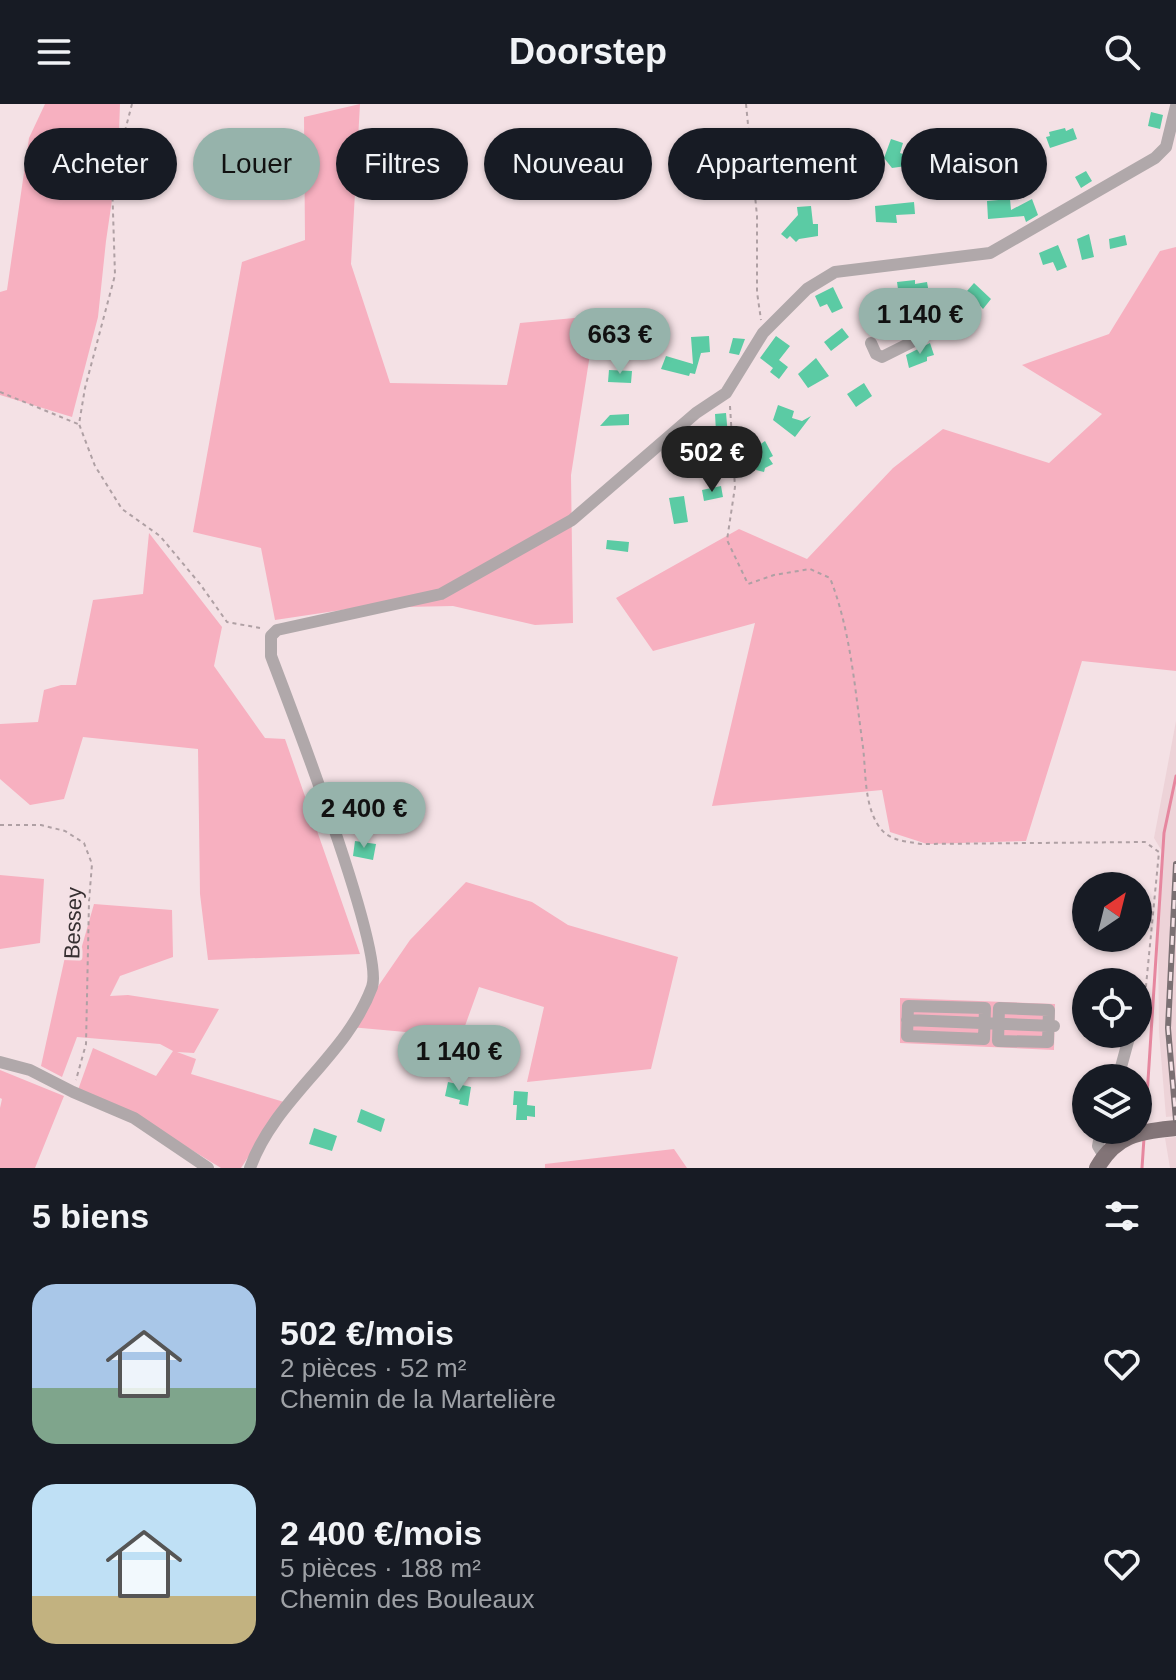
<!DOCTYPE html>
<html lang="fr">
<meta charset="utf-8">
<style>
:root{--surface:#171b24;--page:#242831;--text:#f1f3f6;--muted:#9ea1a6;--accent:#96b3ab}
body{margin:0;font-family:Helvetica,sans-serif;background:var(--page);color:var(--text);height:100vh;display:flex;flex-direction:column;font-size:30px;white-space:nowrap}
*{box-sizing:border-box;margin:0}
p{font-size:26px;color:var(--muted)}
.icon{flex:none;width:44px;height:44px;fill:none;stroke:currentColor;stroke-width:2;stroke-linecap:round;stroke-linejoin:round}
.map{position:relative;height:1064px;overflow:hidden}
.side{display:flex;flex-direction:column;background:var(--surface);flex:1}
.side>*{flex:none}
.hud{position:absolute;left:24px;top:24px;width:1128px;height:72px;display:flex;gap:16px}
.needle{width:52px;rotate:35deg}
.buttons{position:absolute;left:1072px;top:768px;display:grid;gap:16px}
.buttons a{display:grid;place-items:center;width:80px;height:80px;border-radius:50%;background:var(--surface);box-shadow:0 2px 6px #0004;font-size:40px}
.price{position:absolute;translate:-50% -68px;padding:0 18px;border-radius:28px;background:var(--accent);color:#111;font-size:26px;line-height:52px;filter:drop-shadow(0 2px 4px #0008)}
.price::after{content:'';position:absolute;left:50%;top:48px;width:24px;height:18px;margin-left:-12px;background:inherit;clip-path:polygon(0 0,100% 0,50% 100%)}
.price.active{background:#222;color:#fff}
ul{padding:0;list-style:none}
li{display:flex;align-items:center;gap:24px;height:200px;padding:0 32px}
li span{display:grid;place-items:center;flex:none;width:224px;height:160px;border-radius:24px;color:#555}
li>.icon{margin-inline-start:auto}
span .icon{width:96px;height:96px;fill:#fffc;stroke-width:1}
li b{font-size:34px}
h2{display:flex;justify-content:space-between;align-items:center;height:96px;padding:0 32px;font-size:34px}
.tag{padding:0 28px;border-radius:36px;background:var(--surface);box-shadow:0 2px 6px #0004;font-size:28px;line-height:72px}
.tag.active{background:var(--accent);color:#111}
header{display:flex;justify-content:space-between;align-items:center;height:104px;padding:0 32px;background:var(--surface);font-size:36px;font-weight:700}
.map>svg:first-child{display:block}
</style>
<header><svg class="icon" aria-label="menu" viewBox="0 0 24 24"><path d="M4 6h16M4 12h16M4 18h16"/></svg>Doorstep<svg class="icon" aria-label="search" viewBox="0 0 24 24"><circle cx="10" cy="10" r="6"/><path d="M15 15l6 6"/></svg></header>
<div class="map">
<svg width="1176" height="1064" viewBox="0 0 1176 1064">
<rect width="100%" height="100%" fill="#f4e1e5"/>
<path fill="#edd3d8" d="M1176,617v395l-10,1 -7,-85 -1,-91 5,-88 -9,-15z
M1176,1033v31h-6l-5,-30z"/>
<path fill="#f7b0c0" d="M45,0h75l-2,55 -12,82 -8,76 -26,100 -72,-22v-103l7,-2 22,-152z
M360,0l-9,160 39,119 117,2 13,-62 76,-7 -25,159 2,148 -38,2 -82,-19 -98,2 -80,12 -14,-72 -68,-16 49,-270 63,-22 -1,-123z
M1176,143v424l-94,-10 -56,180 -99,3 -37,-12 -8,-42 -170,16 43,-183 -102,28 -37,-53 123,-69 68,30 86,-91 50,-39 106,34 53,-49 -80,-49 87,-31 51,-83z
M149,429l73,94 -8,39 51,72 20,1 75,215 -152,6 -8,-66 -2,-145 -115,-12 -19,62 -34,6 -30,-26v-55l38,-2 6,-32 17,-5h15l17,-85 50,-6z
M0,771l44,4 -4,64 -40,6z
M466,778l66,20 36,23 110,32 -27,112 -124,13 17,-75 -65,-20 -18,50 -111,-10 60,-87z
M94,800l78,6 1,47 -53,19 -10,20 18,-1 91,14 -25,44 -17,-1 19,7 -5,15 93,28 -43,66h-20l-88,-54 -55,-24 15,-42 63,28 17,-25 -13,-7 -83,-7 -15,40 -21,-11 24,-109 15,-4z
M900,894l155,6 -1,46 -154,-7z
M0,966l64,26 -29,72h-35v-60l2,-9 -2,-1z
M674,1045l13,19h-142v-4z"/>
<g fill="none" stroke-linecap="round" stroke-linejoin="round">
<path stroke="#e6879f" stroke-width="3" d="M1145,1023l19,-294 12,-57
M1142,1064l2,-30"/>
</g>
<path fill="#5bcba4" d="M1151,8l12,3 -3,14 -12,-3z
M1065,24l1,3 7,-3 4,11 -27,9 -4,-11 4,-1 -1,-4z
M891,35l12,4 -3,10 9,3 -3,10 -14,2 -8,-10z
M813,44l20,1v3h4l-3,15h-7v-5l-13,1v-5h-19v-6z
M976,56l1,14 -23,1v-14z
M1086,67l6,10 -11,7 -6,-11z
M1010,95l1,11 21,-11 6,16 -12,7 -2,-6 -36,3 -1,-18z
M914,98l1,12 -19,1 1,8 -21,-1 -1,-16z
M811,102l2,18h5v12l-19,3 -3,3 -6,-6 -3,3 -6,-5 17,-19 -1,-8z
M1089,130l5,23 -12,3 -5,-21z
M1125,131l2,10 -17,4 -1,-10z
M1058,141l9,22 -10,4 -4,-9 -10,3 -4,-12z
M915,176v4l12,-2 3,17 -17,2v-7l-14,2 -2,-14z
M974,179l17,16 -8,10 -16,-18z
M833,183l10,21 -11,5 -5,-9 -7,3 -5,-11z
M842,224l7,9 -18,14 -7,-9z
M709,232l1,16 -9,1 -6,21 -5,-1 -1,3 -28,-7 5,-13 27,8 -2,-27z
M776,232l14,10 -11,14 9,7 -9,12 -9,-7 3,-4 -13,-10z
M733,234l12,1 -6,16 -10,-2z
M930,239l4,12 -7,2v4l-18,7 -3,-13z
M816,254l13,18 -21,12 -10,-14z
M609,266l23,1 -1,12 -23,-1z
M864,279l8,13 -16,11 -9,-13z
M778,301l16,6 -2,7 10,3 9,-5 -16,21 -22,-17z
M726,309l3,34 -12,2 -2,-35z
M629,310v11l-29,1 10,-11z
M765,337l8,15 -4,2 4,6 -8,4 -1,4 -8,-2 1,-5 -4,-6 7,-4 -4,-8z
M721,382l2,11 -19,4 -2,-11z
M684,392l4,26 -14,2 -5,-26z
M607,436l22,2 -1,10 -22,-3z
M355,737l21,3 -3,16 -20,-4z
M448,978l23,5 -3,19 -9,-2 1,-4 -15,-4z
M514,987l14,1 -1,13 8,1v11l-8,-1v4h-11l1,-15h-4z
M361,1005l24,10 -4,13 -24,-10z
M314,1024l23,8 -5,15 -23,-7z"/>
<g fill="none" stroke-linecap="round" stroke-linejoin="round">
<path stroke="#afa0a4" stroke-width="2" stroke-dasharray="4 4" stroke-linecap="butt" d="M132,0l-20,77 3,94 -30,113 -6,36 16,42 27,43 38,27 40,48 27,38 33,6
M746,0l11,112v76l4,28
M0,288l78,32
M730,302l5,81 -8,53 21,44 26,-9 36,-6 20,9c21,53 25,113 33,169 3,25 1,56 15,78 10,16 26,16 43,19l224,-2 14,10 -13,134 -8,22
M0,721h41l24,6 19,12 8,21 -3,37 -3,143 -10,36"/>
<path stroke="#b0a8aa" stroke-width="12" d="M871,239l5,11 6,3 44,-22
M908,902l77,2 -1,31 -77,-3z
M999,904l50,2 -1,32 -50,-1z
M907,916l147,6
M0,958l30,8 43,22 61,26 74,50
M1118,974l12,-44
M1101,1026l-3,16 6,10
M250,1064c25,-70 96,-111 122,-181 13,-36 -82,-281 -101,-331v-20l6,-6 164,-36 131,-74 124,-107 30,-20 37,-60 44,-44 28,-17 155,-19 165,-95 11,-11 10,-41"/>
<path stroke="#827477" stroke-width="16" d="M1097,1064c20,-35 43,-36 79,-40"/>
<defs>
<path id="rail" d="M1176,760l-8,164 8,92"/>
</defs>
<use href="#rail" stroke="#7b7073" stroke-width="6"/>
<use href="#rail" stroke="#f4e1e5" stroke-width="3" stroke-dasharray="9" stroke-linecap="butt"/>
</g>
<g text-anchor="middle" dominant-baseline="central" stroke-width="6" stroke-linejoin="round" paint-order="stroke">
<g font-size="22" fill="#362f31" stroke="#f4e1e5">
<text transform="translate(73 819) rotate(-88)">Bessey</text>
</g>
</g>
</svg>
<div class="buttons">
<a><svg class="needle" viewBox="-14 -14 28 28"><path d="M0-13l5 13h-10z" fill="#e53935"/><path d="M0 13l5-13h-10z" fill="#9ea1a6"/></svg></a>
<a><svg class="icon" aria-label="locate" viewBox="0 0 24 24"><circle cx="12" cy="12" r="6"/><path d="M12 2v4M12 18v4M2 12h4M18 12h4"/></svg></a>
<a><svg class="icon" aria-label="layers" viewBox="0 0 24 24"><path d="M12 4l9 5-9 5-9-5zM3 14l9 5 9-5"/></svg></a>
</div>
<b class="price" style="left:920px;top:252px">1 140 €</b>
<b class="price" style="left:620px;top:272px">663 €</b>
<b class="price active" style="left:712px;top:390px">502 €</b>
<b class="price" style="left:364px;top:746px">2 400 €</b>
<b class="price" style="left:459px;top:989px">1 140 €</b>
<div class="hud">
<a class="tag">Acheter</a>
<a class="tag active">Louer</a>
<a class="tag">Filtres</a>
<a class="tag">Nouveau</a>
<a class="tag">Appartement</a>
<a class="tag">Maison</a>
</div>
</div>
<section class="side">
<h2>5 biens<svg class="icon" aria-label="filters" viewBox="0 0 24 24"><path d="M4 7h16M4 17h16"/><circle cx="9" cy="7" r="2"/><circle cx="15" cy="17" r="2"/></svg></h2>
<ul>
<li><span style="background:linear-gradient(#a9c7e8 65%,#7fa58c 0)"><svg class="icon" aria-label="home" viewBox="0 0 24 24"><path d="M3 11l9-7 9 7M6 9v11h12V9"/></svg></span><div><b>502 €/mois</b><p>2 pièces · 52 m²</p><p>Chemin de la Martelière</p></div><svg class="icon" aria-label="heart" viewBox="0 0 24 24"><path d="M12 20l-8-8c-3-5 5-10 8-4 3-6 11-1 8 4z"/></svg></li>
<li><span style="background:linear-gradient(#bfe0f5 70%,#c2b280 0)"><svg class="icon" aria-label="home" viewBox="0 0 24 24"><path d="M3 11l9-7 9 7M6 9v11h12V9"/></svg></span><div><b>2 400 €/mois</b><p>5 pièces · 188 m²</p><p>Chemin des Bouleaux</p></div><svg class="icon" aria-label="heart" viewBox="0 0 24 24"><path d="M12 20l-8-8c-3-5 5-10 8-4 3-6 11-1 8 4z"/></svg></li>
</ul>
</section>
